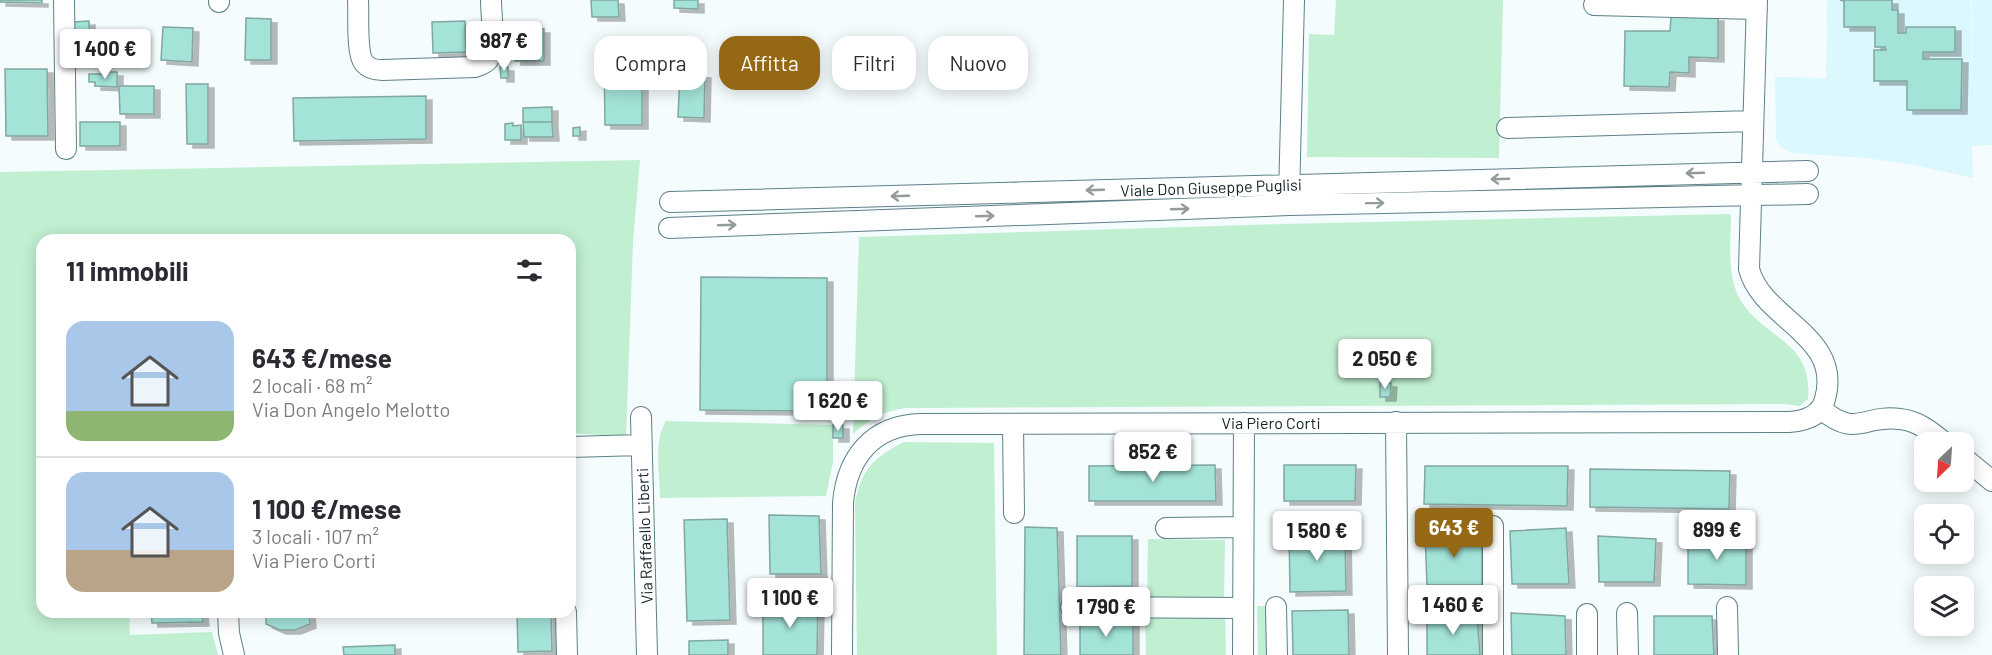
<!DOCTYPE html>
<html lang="it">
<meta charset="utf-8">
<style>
:root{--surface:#fff;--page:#f2f2f3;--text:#2b2b33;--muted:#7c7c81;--line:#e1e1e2;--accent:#946815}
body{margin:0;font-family:Barlow,sans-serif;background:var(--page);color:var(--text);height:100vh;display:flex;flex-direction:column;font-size:22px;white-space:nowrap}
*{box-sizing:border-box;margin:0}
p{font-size:20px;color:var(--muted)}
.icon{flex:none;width:33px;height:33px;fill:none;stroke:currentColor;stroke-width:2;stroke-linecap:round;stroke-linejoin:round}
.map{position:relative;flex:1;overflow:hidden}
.drawer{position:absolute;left:36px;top:234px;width:540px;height:384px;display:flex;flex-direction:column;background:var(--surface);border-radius:18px;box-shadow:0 3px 15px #0003}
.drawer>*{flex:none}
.banner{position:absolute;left:594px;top:36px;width:570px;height:54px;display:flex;gap:12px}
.needle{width:39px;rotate:205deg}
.buttons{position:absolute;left:1914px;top:432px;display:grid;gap:12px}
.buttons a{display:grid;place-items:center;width:60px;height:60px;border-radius:12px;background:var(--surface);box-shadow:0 3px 15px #0003;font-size:30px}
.price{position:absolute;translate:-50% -51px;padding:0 14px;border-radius:6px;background:#fff;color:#222;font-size:20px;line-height:39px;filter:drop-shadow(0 2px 3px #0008)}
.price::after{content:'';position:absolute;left:50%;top:36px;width:18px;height:14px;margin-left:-9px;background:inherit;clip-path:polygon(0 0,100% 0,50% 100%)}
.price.selected{background:var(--accent);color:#fff}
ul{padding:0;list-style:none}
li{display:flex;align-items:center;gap:18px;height:150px;padding:0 30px}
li+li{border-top:2px solid var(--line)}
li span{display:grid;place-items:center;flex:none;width:168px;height:120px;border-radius:18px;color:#555}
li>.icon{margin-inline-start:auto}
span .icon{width:72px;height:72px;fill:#fffc;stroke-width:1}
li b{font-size:26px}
h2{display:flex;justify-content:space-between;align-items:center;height:72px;padding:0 30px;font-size:26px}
.pill{padding:0 21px;border-radius:18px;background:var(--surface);box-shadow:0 3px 15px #0003;font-size:21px;line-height:54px}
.pill.selected{background:var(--accent);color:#fff}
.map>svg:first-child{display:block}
</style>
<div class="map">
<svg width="1992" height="655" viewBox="0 0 1992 655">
<defs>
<filter id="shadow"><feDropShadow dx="6" dy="4" stdDeviation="0" flood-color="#0004"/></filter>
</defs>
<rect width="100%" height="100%" fill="#f5fcfe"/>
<path fill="#daf8fd" d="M1827,0h144l1,96v-96h20v145l-20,1 1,32 -60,-13 -47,-7 -74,-5 -11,-6 -5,-7 -1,-63 51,1z"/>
<path fill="#c1efd1" d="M1336,0h167l-4,158 -192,-1 2,-123 25,1z
M640,160l-7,82 -7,195 -56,-4v-193h-528v372h87l1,23 82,-3 6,23h-218v-483z
M1731,214c0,28 -5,62 10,87 25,40 72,39 67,98l-8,7 -17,-2 -877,4c-22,3 -36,11 -53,26l6,-197 424,-13z
M666,421l167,4v37l-7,34 -166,2c0,-24 -7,-56 6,-77z
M904,442l90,1 3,212h-140l-2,-151c6,-35 18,-46 49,-62z
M1148,539l77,1 -1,60 -77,-1z
M1257,606h10v49h-9z
M1225,611l1,44h-80l-1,-42z"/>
<path fill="#a3e3d8" stroke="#82a7a1" stroke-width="1.5" filter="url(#shadow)" d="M0,0h42v3l-42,-1z
M591,0h27l1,17h-27z
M674,0h24v9l-24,-1z
M1892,0v10h6v23h8v-6h49v25h-32v7h39l-1,51h-54v-29h-33v-31h12l-1,-3h-10v-20h-31v-26l-4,-1z
M1671,17h47v41l-29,-1v16l-19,-1 -1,15 -45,-1 1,-55h45z
M246,18l25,1v41h-26z
M89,21l1,27h-17l-1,-26z
M465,21l1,31 -33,1 -1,-31z
M163,27l30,1 -1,34 -31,-2z
M515,29h29v32h-29z
M604,60h38v65h-37z
M500,67h8v11h-7z
M5,69h42l1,67h-42z
M107,72h10v15l-22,-1v-4h-6v-8h18z
M680,73l25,1 -1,44 -26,-1z
M186,84h22v60h-21z
M119,86h35v28h-34z
M426,96v43l-132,2 -1,-43z
M552,107v15h-29v-14z
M80,122h40v24h-40z
M523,122h29l1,15h-29z
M513,123v3l8,-1v15h-16v-16z
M580,127v9h-7v-8z
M701,277l126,1v113l-25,20 -102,-1z
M1380,383h11l-1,14h-10z
M833,425h10v13h-10z
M1215,465l1,36h-127v-35z
M1284,465h72l-1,36h-71z
M1425,466h143l-1,40 -143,-2z
M1590,469l140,2 -1,38 -139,-2z
M769,515l50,1 2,58h-51z
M727,519l3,101 -43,1 -3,-101z
M1025,527l32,1 4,127h-37z
M1566,528l3,56h-57l-2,-53z
M1289,533h56l1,58 -56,1z
M1425,533h57v52h-55z
M1077,536h55v50l-55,1z
M1598,536l58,3 -2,43h-55z
M1746,536v49l-58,-1v-46z
M763,603h55l-1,52h-54z
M1348,610l1,45h-56l-1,-44z
M151,612h51l1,10 -51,1z
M266,612h43l1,12 -15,6h-15l-14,-6z
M517,612h34l1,39 -34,1z
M1511,613l54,3 1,39h-54z
M1427,616h50l3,39h-53z
M1654,616h58l2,39h-60z
M1080,621l53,1v33h-53z
M728,640v15h-39v-14z
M395,645v10h-51l-1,-8z"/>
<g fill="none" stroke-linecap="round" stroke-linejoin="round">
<defs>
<path id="minor" d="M64,0l2,149
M358,0c1,14 -2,53 6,63 5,6 11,7 18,7l93,-3c5,-2 10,-3 13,-7 8,-11 3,-46 3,-60
M219,2v-2
M1594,5l163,4
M1507,128l246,-7
M1289,197l5,-197
M670,202l1138,-31
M669,228l620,-23 519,-11
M1821,409c36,30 42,5 79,10 18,2 30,12 44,23
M641,417l6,238
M1396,422l2,233
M1013,424l1,89
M570,447l71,-2
M1964,458l28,23
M1166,528l77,-1
M1071,607l172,1
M1276,607l1,48
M1727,607l1,48
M228,612l1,21 5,22
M566,612l1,43
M1627,613l1,42
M1587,614v41
M842,655l1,-152c4,-46 30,-78 78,-79l868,-2c16,-1 32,-6 36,-23 18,-64 -63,-79 -76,-130l8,-269
M1243,655l1,-232
M1493,655v-129"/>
</defs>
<use href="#minor" stroke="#5c8087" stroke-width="22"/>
<use href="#minor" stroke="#fff" stroke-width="20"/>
</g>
<defs><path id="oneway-shaft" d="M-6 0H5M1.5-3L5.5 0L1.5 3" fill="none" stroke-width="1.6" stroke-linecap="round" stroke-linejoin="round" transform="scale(1.5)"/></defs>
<g stroke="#949b9c">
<use href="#oneway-shaft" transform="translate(1695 173) rotate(178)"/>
<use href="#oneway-shaft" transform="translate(1500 179) rotate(178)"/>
<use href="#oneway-shaft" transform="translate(1095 190) rotate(178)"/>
<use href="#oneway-shaft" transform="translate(900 196) rotate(178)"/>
<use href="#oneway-shaft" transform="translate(1375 203) rotate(-1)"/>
<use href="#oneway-shaft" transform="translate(1180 209) rotate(-2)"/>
<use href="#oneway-shaft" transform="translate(985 216) rotate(-2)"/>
<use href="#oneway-shaft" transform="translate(727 225) rotate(-2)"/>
</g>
<g text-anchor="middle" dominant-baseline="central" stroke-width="4.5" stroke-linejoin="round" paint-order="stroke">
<g font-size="16" fill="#112023" stroke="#fff">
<text transform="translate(1211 187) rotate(-2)">Viale Don Giuseppe Puglisi</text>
<text x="1271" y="422">Via Piero Corti</text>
<text transform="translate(644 536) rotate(-92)">Via Raffaello Liberti</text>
</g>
</g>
</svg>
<div class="buttons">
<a><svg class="needle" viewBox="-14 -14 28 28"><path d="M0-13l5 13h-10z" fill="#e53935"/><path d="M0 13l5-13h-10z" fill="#7c7c81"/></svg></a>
<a><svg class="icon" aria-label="locate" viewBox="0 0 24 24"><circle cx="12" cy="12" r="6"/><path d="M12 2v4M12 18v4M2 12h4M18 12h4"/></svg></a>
<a><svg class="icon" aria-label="layers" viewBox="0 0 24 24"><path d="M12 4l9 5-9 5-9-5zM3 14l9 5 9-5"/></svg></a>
</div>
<b class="price" style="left:504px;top:72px">987 €</b>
<b class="price" style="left:105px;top:80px">1 400 €</b>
<b class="price" style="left:1385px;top:390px">2 050 €</b>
<b class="price" style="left:838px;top:432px">1 620 €</b>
<b class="price" style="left:1153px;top:483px">852 €</b>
<b class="price selected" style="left:1454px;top:559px">643 €</b>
<b class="price" style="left:1717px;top:561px">899 €</b>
<b class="price" style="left:1317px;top:562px">1 580 €</b>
<b class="price" style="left:790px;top:629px">1 100 €</b>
<b class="price" style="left:1453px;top:636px">1 460 €</b>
<b class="price" style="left:1106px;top:638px">1 790 €</b>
<div class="banner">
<a class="pill">Compra</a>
<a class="pill selected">Affitta</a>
<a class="pill">Filtri</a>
<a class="pill">Nuovo</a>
</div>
<section class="drawer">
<h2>11 immobili<svg class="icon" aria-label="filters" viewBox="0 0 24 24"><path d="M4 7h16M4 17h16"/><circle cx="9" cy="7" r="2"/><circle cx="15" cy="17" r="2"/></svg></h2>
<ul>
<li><span style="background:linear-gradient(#a9c7e8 75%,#8fb573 0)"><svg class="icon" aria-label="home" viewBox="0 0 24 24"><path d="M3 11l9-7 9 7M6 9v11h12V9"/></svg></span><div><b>643 €/mese</b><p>2 locali · 68 m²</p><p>Via Don Angelo Melotto</p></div></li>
<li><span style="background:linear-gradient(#a9c7e8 65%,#b9a48a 0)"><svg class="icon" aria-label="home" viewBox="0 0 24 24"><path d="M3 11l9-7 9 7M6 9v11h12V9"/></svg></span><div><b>1 100 €/mese</b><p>3 locali · 107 m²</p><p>Via Piero Corti</p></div></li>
</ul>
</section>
</div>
